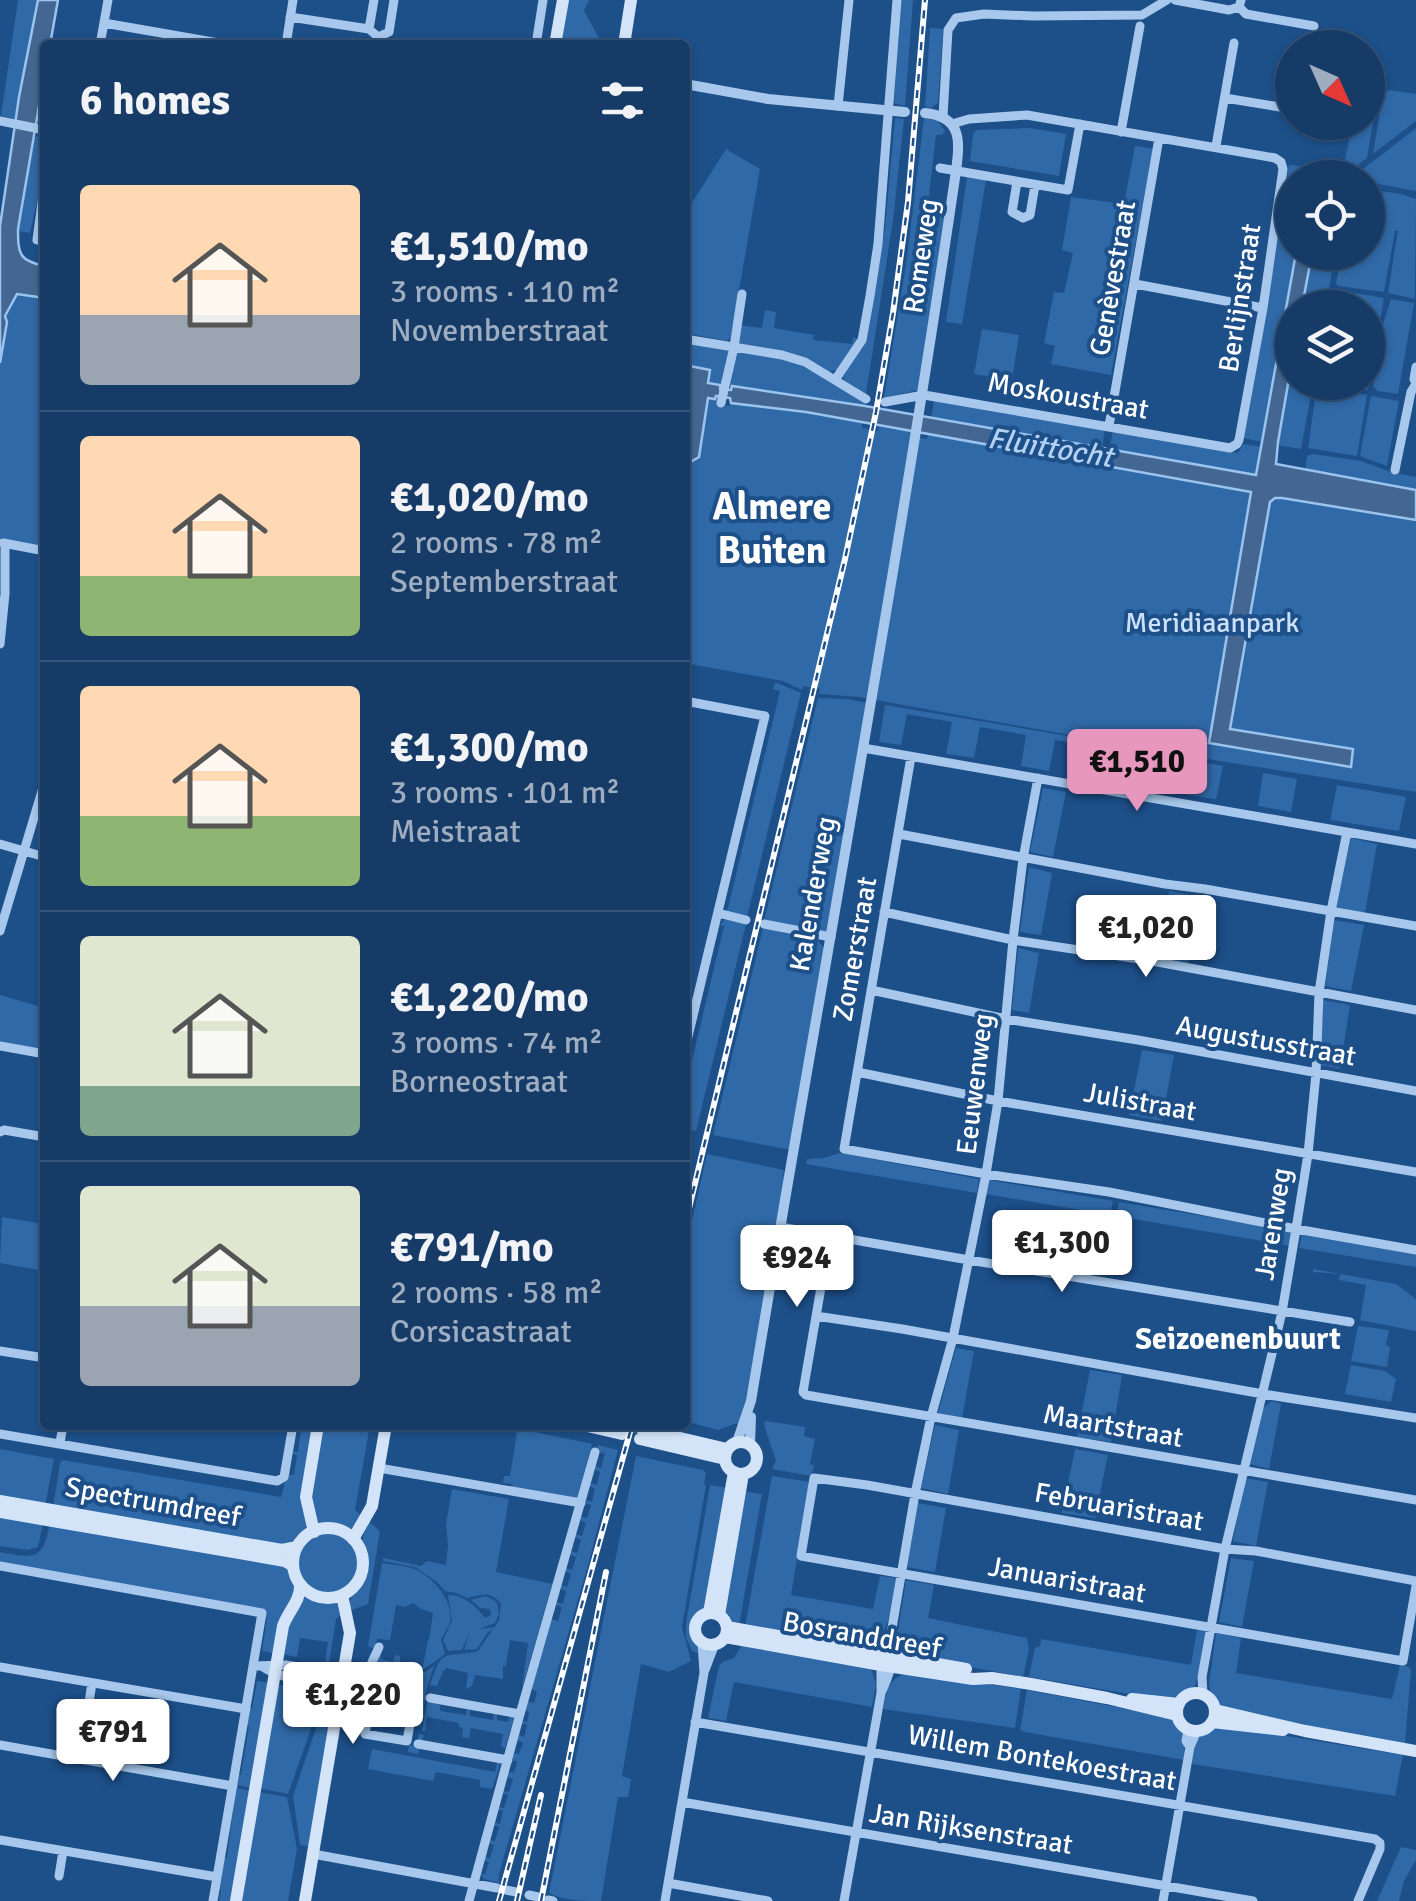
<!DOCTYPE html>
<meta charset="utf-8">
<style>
:root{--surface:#163b67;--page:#1f426d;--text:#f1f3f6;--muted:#9eadc0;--line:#35557b;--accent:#e797bd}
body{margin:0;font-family:Signika,sans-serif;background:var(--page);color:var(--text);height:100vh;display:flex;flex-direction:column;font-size:38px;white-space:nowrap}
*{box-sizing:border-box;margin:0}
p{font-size:32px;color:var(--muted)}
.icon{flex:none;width:55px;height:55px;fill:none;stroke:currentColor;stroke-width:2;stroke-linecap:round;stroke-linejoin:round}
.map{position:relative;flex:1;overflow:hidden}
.panel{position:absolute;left:40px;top:40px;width:650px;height:1390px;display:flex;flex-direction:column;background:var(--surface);border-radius:10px;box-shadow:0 2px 8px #0004,0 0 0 2px var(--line)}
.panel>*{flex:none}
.needle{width:65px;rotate:135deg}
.fabs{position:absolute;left:1275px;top:30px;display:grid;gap:20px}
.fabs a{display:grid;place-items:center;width:110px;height:110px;border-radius:50%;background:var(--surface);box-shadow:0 2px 8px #0004,0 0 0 2px var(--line);font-size:50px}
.price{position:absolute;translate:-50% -85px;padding:0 22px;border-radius:10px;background:#fff;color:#222;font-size:32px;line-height:65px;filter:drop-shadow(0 2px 5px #0008)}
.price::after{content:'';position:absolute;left:50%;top:60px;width:30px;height:22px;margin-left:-15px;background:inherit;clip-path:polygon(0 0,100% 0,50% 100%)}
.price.on{background:var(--accent);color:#111}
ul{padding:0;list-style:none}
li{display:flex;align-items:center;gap:30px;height:250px;padding:0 40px}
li+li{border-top:2px solid var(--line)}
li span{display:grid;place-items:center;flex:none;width:280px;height:200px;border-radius:10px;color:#555}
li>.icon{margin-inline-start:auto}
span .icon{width:120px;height:120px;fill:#fffc;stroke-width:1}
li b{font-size:42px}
h2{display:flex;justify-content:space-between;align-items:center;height:120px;padding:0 40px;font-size:42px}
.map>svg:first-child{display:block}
</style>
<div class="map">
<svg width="1416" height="1901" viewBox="0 0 1416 1901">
<rect width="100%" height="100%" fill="#1d4f89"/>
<path fill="#3069a7" d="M18,0h20l-22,119 -15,-3z
M565,0h24l-5,11 19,34h-46z
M900,0h13l-8,106 -11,-3z
M930,28l13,1 -5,74 -7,5 -6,-1z
M1368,86l6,2v2l4,3 -11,65 -12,9 -11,-3 9,-41 15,-1z
M1389,90l27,4v27l-43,33 10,-60z
M895,118l9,1 -11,101 -27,174 -21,-13 -2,-4 24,-40 18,-110z
M924,118l14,3 7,10 -3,4h-6l-9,78 20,5 -25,171 -38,9 22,-133z
M1030,128l36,6 -7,42 -89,-15 3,-27 3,-4z
M1416,128v63l-48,-9v-4l-11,-1 1,-4z
M37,136l8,6 -3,38 -12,53 -12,-2 16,-93z
M1135,146l18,3 -42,226 -60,-11 4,-18 -11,-3 10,-51 10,1 9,-40 -11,-3 9,-53 53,7z
M726,149l34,20 -29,168 -4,4 -42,-8v-119z
M1289,165l21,2 -2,10 -16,1v74l4,1 -33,189 -20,-4z
M967,177l19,3 -24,144 -16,-2z
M1368,189l33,5 15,5 -1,100 -27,-6 10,-63 -3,1 -11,61 -46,-6 -2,-3 6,-30 26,-1z
M1312,253h23l-9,54 -24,1z
M1336,290l48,8 -16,92 -44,-7 44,-1v-74l-37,-1z
M45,291v258l-45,-8v-248z
M1391,299l23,4 -16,91 -20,-3 -5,-4 10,-63z
M765,310l11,2 -2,16 40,7 -1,5 39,4 1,-7 6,2 -20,30 -10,3 -90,-29 -2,-3 2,-15 23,3z
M982,329l37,6 -7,45 -38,-6z
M685,342l95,16 19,6 67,38 -1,4 -157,-23 2,-13 -25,-5z
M1292,361v21l21,1 -12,66 -24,-4z
M1317,385l50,10 -10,61 -49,-8z
M717,396v8l13,2 1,-3 75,9 56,11v5l16,3 1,-4 33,5v4l15,3 1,-4 171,30 1,3 6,1 1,-2 309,53v272l-234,-37 2,5 -6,33 -84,-15 4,-31 -43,-7 -6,31 -28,-5 5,-31 -46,-8 -6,31 -28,-4 6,-32 -45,-8 -6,31 -22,-3 6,-37 295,50 -321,-58 -40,-3 1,-5 -17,-3 -1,4 -19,-9 -98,-18v-265l23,3v-3z
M1371,396l28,5 -12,65 -27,-10z
M934,400l171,29 -3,19 -171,-29z
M1113,430l125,23 5,-9 19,3 -6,28 -147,-25z
M1313,454l48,7 30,11 25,5v13l-111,-20 2,-14z
M775,682l26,11 -54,224 -20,-5 53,-221 -7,-2z
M818,698l30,1 19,4 -38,224 -3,5 -62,-11z
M1193,760l30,6 -7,33 -30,-4z
M1263,773l34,6 -6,33 -33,-6z
M1337,785l69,12 -7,34 -69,-11z
M1043,788l23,4 -13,65 -23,-5z
M1351,838l26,6 -12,69 -30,-6z
M1029,867l23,6 -11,62 -21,-3z
M1169,891l32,6 -13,66 -33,-6z
M725,919l21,5 -50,207 -11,-3v-38l39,-164 -4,-1z
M1334,920l30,5 -13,66 -26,-5z
M763,928l55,13 7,8 -34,201 -78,-15z
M1018,948l21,5 -10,60 -17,-3z
M0,995l45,13v43l-45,-8z
M1323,1000l27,5 -10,64 -19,-4z
M1142,1050l32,5 -12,66 -33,-6z
M840,1153l139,26 -2,14 -171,-29 1,-5 17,-1z
M707,1154l77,16 -1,6 3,1 -37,213 -8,34h-7l-16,6 -33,-9v-170z
M989,1180l124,21 -3,14 -124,-21z
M1119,1202l174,29 -2,15 -175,-30z
M2,1217l43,7v47l-45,-8z
M1302,1235l114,19v13l-117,-19z
M1313,1269l83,15 20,15v32l-56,-11 6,-35 -27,-5 1,-6 -27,-2z
M1358,1326l31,4 -3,15 4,2 -3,20 -36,-6z
M956,1348l18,3 -12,67 -24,-5z
M1351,1365l34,6 11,8 -5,23 -46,-8z
M1090,1370l32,5 -11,67 -34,-5z
M1272,1401l9,3 -12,65 -19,-5 12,-55z
M765,1421l40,6 -1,9 11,3 -5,25 4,2 -3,10 -39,-7 4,-8 -12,-36z
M302,1425h13l-7,99 -6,12 -12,10 -237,-39 7,-44 3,-3 218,37 6,-22h7l3,-20 -6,-2v-2l7,1 3,-22 -6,-2 1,-2 5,1z
M320,1425h50l-15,85 8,7 -12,15 -17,-6 -16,1 -9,-25z
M935,1425l24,5 -11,64 -27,-6z
M508,1427l7,4 1,-3 76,16 -15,55 -64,-11 -1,-4 -9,-1 1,-7h6l7,-43 -14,-3z
M598,1445l20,5 -30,115 -89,309v9l-15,-4 -3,-5h4l4,-12 -6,-2 1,-3 6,1 4,-13 -6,-2 1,-3 6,1 4,-14 -6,-2 1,-2 6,1 3,-13 -6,-2 1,-2 6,1 4,-13 -6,-2 1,-2 6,1 4,-13 -6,-2 1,-5 6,1 3,-11 -5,-3 2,-6 5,1 4,-11 -6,-3 2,-5 5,2 3,-12 -5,-2v-2l5,1 2,-10 -4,-2 3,-9 6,2 3,-11 -6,-3 20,-70 7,2 4,-14 -6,-2v-3l7,2 3,-13 -6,-3 1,-3 6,2 4,-13 -6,-3 1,-3 6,2 4,-13 -6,-3 1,-3 6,2 4,-13 -6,-3 1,-3 6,2 4,-13 -6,-3 1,-3 6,1 4,-13 -6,-2 1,-3 6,2 3,-13 -5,-3v-3l7,2 3,-13 -6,-3 1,-3 6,2 4,-14 -9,-3z
M0,1449l54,10 -9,47 -45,-7z
M1075,1449l33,6 -13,63 -33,-5z
M636,1456l67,14 3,3 -2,11 2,1 -24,142 9,34 -22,11 -28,-8 -19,112 9,3 -3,18h-10l-17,104c-18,0 -36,0 -52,-8z
M772,1476l38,6 -19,113 82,14 7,-33 16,2c-5,25 -4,61 -32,69l-119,-20z
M1245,1478l23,4 -12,64 -23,-5z
M710,1485l18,3 -22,121 -14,14c0,13 7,19 8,31l-8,-3 -6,-14v-14z
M452,1489l57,10 -13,73 56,12 -30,105 6,-46 -18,-3 -4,26h-3v13l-28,-4 -3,11 -6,3 2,-16 -21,-5 -4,3 -6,15 -7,-1c13,-40 15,-26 48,-34l15,-22 -6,4 -10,16 -13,1 6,-19 -8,19 -14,1 -5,-11 9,-19 -4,-26c15,-1 29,12 37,23l6,-3 -1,-6 -10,-1 -9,-8 15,-4 11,6 2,12 -4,9 -16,6 16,-2 4,-7 2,-16c-11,-14 -19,-9 -34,-6l-10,-5 -12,-2 -8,-9 -22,-15 -32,-6v-3l38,8 6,-5 19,4 2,-19 -2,-22z
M743,1491l19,3 -23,132 -8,-4 -7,-11z
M918,1503l28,5 -11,64 -28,-5z
M0,1515l43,8 -5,24 -10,3 -28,-4z
M368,1521l12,10 -12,73 -19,7c-1,-17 12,-23 16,-39 5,-21 -9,-26 3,-51z
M50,1524l226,38 14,9 6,12 -20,71 -14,-3 5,-33 -267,-54v-12c34,6 42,10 50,-28z
M297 1563a31 31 0 1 1 62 0a31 31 0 1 1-62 0Z
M1231,1558l23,3 -12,66 -23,-5z
M382,1563c10,2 23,2 32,6 19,7 43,35 35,57 -1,1 -8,12 -8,14l4,14 -29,21 -17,4 -8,-3 -18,5 1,-16 7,-13v7l12,3 2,-7 5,1v9l23,1 5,-26h1l4,-27 -12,-4 -8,-6 -8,4 -9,-2 -6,35 -13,-1 -2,10 -7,-3z
M906,1580l28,5 -6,33 99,20 2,11 -6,28 -115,-22 -10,-24z
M306,1595l17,6 15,-1 5,13 -7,6 -7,44 -4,-1 3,-20 -28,-4 -3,19 -16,-3 12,-44z
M1197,1630l11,2 -13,54 -15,12 -50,-4 -101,-17 6,-29 5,-2 1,-7 150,26z
M1216,1633l25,5 -5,35 156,26 8,-34 9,2 2,3 -6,73 -131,-22 -53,-14 -10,-13 -2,-9z
M743,1643l128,25 5,16 -4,23 -138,-25 -8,39 -18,-3 11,-52 3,-4 12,-4z
M434,1666l-7,21 -8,47 5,1 -6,19 -10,-2 1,-7 8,1 7,-45 -17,-4 -8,6 -7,1 -9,-11 -8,-1 -1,-9 17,-5 10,3 14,-3z
M910,1673l111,16 -6,39 -132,-19c4,-19 5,-32 27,-36z
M257,1681l14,2 -18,105 -17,-3 2,-10h3l8,-49 -2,-1 2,-16h3z
M275,1684l49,8 -36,102 -30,-6z
M1027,1690l142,27c17,12 16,24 15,43l-159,-28 -5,-2z
M328,1693l10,2 -26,152 -12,-2 -7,-49z
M427,1702l13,3v6l26,4 1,-6 3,1v6l23,4 1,-6h3v6l11,2 1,-5h5l-9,32 -4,-3 2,-12 -32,-6 -2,10 -7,-1 1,-9 -4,-1v-4l-32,-6 -2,14h-3z
M1217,1727l52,6 134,22 -8,41 -203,-32c4,-22 3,-28 25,-37z
M372,1749l123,23 2,-11 4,1 -9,27 -12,-2v-7l-44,-8 -3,9 -65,-12z
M236,1788l16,3 -19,110h-14l2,-11 -3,-1 6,-31 3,-1z
M257,1792l30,5 10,52 -9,52h-50z
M1401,1847l15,3v10l-12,21 -5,20h-22z"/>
<path fill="#436792" stroke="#9ac3ee" stroke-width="2.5" d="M38,0h20l-8,45h-5v26l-27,158c0,25 1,32 27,37v32l-28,-4 -12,22 2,6 -7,41v-137l19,-129z
M1296,253h16l-10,54 -10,1v53l-14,81 -2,22 140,26v30l-134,-22h-7l-5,4 -40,227 123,20 -2,18 -142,-24 42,-251 -445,-80 -75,-9 -1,-5 -14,-2 -1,3 -7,-1 -9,59 -14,8v-100l25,5 -2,13 12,2v4l11,1 1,-4 133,20 391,69z"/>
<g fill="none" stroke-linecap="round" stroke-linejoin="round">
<path stroke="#3f699b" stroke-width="12" stroke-dasharray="12 6" stroke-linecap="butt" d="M626,1425l16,4"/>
<path stroke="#a7c8ec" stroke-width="9" d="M1175,0l54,10 10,-3 2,-7
M1239,7l7,7 68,12
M290,17l79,12 9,8 11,-5 5,-32
M104,23l126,22
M369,29l5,-29
M100,45l8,-45
M286,45l7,-45
M536,45l7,-45
M1225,98l67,11
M838,106l11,-106
M943,116l5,-86 8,-12 28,-4 49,2 109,-1 25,-15
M0,121l45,9
M1121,132l19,-106
M1216,146l18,-103
M940,168l128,22 12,-66
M45,180l-8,60 8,2
M1017,182l-5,30 11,6 7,-3 5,-30
M1135,284l128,24
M685,339l97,16 23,7 61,37
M1416,367l-2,12 2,5
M835,380l27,-40 8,-44 8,-52 19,-244
M885,402l39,-7 306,53 7,-4 2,-4 24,-132 20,-139 -2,-7 -6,-4 -248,-43 -58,4 -17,5
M721,403l13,-56 8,-53
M1109,426l50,-288
M1395,470l16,-78 5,-8
M3,543l42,8
M0,644l5,-50v-50
M685,701l80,15 -80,333
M863,748l553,96
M911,757l-67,392 142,25 123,18 187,37 120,21
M899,834l266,50 40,5 211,37
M0,844l45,13
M884,912l129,28 139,21 264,49
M718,913l28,7
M764,924l67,13
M0,931l45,-150
M871,990l135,29 132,21 278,51
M0,1046l45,8
M857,1072l141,29 418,71
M0,1132l4,-2 41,7
M780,1227l189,33 381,62
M830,1235l-27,157 3,3 610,105
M816,1316l86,13 361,65 153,24
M0,1351l45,7
M0,1434l277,47 7,-4 9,-52
M60,1443l3,-18
M379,1468l202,35
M0,1566l262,47 -49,288
M1416,1581l-160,-30 -31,-2 -358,-64 -53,-7 -13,78 602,105 13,-75
M379,1647c-6,14 -16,27 -7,42l-7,45 42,7 7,-40
M254,1666l32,-1 57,10 10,7c-21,7 -72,-3 -90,-15
M0,1667l246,42
M705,1670l10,-26
M881,1693c9,-19 16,-42 12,-62
M1203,1695l-1,-18 23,-128 57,-237 14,-83 12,-75 8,-80 3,-81 12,-82 16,-79
M430,1698l90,16
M88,1709l4,-26
M695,1722l680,117 5,4v6l-22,52
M1188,1730l-2,11 4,6
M418,1744l90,16
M0,1745l233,41
M79,1759l5,-25
M682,1802l571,99
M0,1840l217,37
M313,1854l184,34
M59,1876l4,-25
M668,1883l100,18
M506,1890l10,2
M529,1895l9,2
M548,1900l5,1
M469,1901l51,-187 75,-262
M665,1901l39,-228 -2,-31
M844,1901l37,-208v-28l11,-37 23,-134 16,-77 22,-79 33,-164 12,-73 15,-161 10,-81 15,-81
M1163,1901l27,-154 7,-16"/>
<path stroke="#a7c8ec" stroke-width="10" d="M685,84l83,15 137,13
M737,1442l14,-41c68,-410 145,-819 205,-1230 4,-31 6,-54 -31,-58
M750,1444l1,-27"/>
<path stroke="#d3e4f9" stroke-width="12" d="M555,45l8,-45
M624,45l7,-45
M583,1425l39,9
M642,1429l85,20
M640,1439l85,20
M725 1458a16 16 0 1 1 32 0a16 16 0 1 1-32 0Z
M0,1501l282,49 15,-3
M0,1512l285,49 8,5
M293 1563a35 35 0 1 1 70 0a35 35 0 1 1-70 0Z
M314,1532l-8,-35 12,-72
M353,1539l19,-33 14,-81
M709,1613l25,-141
M695 1629a16 16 0 1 1 32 0a16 16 0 1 1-32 0Z
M719,1615l24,-141
M727,1627l239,42
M725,1637l156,28 92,14 19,-1 39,6 76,14 70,17
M1177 1712a19 19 0 1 1 38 0a19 19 0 1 1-38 0Z
M1132,1699l47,5
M1215,1710l90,21 111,20
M1212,1722l71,8
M236,1901l47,-275c5,-15 18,-25 17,-42
M305,1901l45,-268 -8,-38"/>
<defs>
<path id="rail" d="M685,1225l160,-666 31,-147 17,-99 15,-111 17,-202
M499,1901l133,-476
M517,1901l24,-106
M541,1901l65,-329"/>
</defs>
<use href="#rail" stroke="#fff" stroke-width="6"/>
<use href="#rail" stroke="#1d4f89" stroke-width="2.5" stroke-dasharray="8" stroke-linecap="butt"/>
</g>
<g text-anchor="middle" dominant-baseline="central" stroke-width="8" stroke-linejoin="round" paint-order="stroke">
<g font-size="28" fill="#fff" stroke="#1d4f89">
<text transform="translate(921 256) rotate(-82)">Romeweg</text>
<text transform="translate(1113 278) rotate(-80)">Genèvestraat</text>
<text transform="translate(1240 298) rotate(-81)">Berlijnstraat</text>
<text transform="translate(1068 396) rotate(10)">Moskoustraat</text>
<text transform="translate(813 894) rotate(-80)">Kalenderweg</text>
<text transform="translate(855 949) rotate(-80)">Zomerstraat</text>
<text transform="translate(1266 1041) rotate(10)">Augustusstraat</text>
<text transform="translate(975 1084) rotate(-83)">Eeuwenweg</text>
<text transform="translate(1140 1102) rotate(10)">Julistraat</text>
<text transform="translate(1273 1224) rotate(-81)">Jarenweg</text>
<text transform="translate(1113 1426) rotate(10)">Maartstraat</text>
<text transform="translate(153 1502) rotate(10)">Spectrumdreef</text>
<text transform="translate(1119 1507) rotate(10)">Februaristraat</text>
<text transform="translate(1067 1580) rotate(10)">Januaristraat</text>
<text transform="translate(862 1635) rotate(10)">Bosranddreef</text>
<text transform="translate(1042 1758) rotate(10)">Willem Bontekoestraat</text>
<text transform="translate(971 1829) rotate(9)">Jan Rijksenstraat</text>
</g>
<g font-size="28" fill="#cce1f9" stroke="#1d4f89">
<text x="1212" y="623">Meridiaanpark</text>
</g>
<g font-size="30" font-style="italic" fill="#b3d2f3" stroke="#1d4f89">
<text transform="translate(1050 448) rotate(9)">Fluittocht</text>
</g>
<g font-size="30" font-weight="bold" fill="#fff" stroke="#1d4f89">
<text x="1238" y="1339">Seizoenenbuurt</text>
</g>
<g font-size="38" font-weight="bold" fill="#fff" stroke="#1d4f89">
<text x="772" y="506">Almere<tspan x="772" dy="44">Buiten</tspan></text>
</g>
</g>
</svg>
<div class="fabs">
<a><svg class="needle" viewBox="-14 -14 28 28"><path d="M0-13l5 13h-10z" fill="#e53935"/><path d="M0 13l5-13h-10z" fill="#9eadc0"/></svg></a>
<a><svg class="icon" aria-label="locate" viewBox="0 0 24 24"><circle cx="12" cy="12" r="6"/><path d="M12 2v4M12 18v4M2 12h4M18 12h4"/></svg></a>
<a><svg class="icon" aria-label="layers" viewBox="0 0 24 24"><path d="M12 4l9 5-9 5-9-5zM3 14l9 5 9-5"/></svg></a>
</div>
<b class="price on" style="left:1137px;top:814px">€1,510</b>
<b class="price" style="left:1146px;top:980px">€1,020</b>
<b class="price" style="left:1062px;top:1295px">€1,300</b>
<b class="price" style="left:797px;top:1310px">€924</b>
<b class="price" style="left:353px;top:1747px">€1,220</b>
<b class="price" style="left:113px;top:1784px">€791</b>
<section class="panel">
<h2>6 homes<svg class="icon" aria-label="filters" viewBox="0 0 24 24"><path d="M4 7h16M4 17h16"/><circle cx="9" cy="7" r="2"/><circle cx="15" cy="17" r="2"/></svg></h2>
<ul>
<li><span style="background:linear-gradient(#ffd9b3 65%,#9aa5b1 0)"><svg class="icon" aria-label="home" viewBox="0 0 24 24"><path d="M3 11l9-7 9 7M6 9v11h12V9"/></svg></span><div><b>€1,510/mo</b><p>3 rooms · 110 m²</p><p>Novemberstraat</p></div></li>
<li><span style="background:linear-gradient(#ffd9b3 70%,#8fb573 0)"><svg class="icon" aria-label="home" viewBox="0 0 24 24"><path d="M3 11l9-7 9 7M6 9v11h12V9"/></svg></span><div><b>€1,020/mo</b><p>2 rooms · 78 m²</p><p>Septemberstraat</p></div></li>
<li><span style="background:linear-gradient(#ffd9b3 65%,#8fb573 0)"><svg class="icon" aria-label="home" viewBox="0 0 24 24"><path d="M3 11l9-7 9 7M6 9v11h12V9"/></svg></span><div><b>€1,300/mo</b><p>3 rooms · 101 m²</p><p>Meistraat</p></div></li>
<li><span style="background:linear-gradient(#dfe7d0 75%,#7fa58c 0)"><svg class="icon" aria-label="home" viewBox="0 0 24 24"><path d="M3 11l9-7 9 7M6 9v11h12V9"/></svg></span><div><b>€1,220/mo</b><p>3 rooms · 74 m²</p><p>Borneostraat</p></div></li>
<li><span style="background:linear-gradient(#dfe7d0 60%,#9aa5b1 0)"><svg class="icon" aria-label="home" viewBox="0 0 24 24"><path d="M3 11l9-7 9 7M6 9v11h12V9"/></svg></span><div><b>€791/mo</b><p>2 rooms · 58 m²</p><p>Corsicastraat</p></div></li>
</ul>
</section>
</div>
